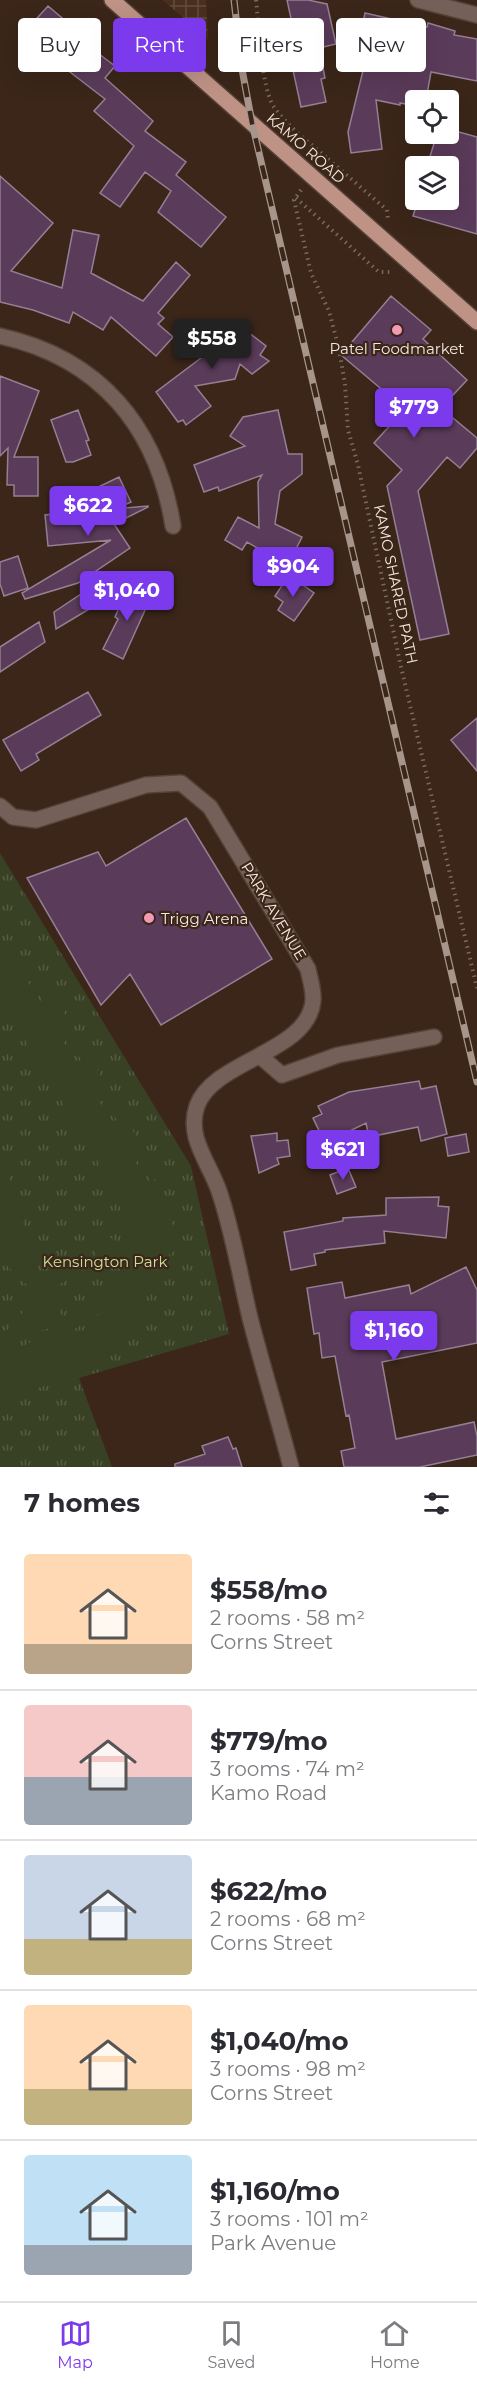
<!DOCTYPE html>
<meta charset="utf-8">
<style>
:root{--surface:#fff;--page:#f7f7f7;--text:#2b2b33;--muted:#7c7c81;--line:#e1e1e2;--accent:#7c3aed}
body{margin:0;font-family:Montserrat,sans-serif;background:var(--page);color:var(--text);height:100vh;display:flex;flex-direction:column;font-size:22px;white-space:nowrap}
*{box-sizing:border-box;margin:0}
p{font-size:20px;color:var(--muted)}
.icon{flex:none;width:33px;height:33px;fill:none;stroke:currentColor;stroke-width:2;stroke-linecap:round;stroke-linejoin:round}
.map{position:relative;height:1467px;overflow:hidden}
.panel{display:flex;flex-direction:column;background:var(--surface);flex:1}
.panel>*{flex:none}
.top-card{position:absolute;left:18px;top:18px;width:441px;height:54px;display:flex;gap:12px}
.buttons{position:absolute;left:405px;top:90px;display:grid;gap:12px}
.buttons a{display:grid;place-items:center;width:54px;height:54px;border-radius:6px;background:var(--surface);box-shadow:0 6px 24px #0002;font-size:30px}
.price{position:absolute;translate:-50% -51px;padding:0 14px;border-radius:6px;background:var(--accent);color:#fff;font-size:20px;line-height:39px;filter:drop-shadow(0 2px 3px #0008)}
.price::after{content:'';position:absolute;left:50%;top:36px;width:18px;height:14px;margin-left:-9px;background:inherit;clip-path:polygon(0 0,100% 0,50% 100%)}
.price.active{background:#222;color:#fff}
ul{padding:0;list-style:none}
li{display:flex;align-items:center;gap:18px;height:150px;padding:0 24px}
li+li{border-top:2px solid var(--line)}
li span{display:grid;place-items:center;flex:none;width:168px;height:120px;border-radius:6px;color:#555}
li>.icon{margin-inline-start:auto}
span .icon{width:72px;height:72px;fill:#fffc;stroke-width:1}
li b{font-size:26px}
h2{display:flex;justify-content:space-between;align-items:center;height:72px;padding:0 24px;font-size:26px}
.tag{padding:0 21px;border-radius:6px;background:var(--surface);box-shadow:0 6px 24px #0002;font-size:21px;line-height:54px}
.tag.active{background:var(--accent);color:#fff}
.tab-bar{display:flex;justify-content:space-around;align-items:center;height:84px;border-top:2px solid var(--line);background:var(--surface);font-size:16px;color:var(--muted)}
.tab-bar a{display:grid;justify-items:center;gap:3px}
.tab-bar .active{color:var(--accent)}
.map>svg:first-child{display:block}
</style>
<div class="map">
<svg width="477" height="1467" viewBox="0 0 477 1467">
<defs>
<pattern id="industrial-grid" width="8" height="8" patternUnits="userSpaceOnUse" patternTransform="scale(1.5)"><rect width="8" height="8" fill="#4a2f1f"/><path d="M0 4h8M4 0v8" fill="none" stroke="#654d3f"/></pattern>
<pattern id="park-tufts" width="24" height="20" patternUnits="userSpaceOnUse" patternTransform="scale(1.5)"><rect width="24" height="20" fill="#384124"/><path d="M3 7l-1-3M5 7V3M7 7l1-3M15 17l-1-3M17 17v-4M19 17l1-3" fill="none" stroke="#555c43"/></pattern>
</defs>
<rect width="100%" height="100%" fill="#3b2619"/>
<path fill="url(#industrial-grid)" d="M163,0h43l2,40z"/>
<path fill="url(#park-tufts)" d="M0,853l191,313 38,168 -150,44 33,89h-112z"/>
<path fill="#384124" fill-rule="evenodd" d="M0,936l185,309 -28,17c-16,80 -74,130 -157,129v-35l19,-7 34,-21 -18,-29 -35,21v-6l32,-20 -5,-9 -27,-26v-115l38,134 6,9 53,-31 -4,-8 19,-10 10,18 -18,11 -5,-7 -52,32 18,29 38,-23 10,-9 9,-14 5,-33 -2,-21 -13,-36 -112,-187zM102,1312l-15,19 -11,8 -5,-8z
M44,978l100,172 3,-1 16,25 -12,8 -16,-26 2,-2 -86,-145 -3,1 -15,-26z
M33,1301l17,27 -49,12 -1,3v-5z"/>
<path fill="#5b3b5a" stroke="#947f93" stroke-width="1.5" d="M287,0h21l19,4 9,40 -17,4 6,30 -4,1 5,23 -25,5 -10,-46 3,-1 -9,-36 7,-1z
M48,6l26,22 -4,4 45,34 -10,12 48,43 -8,10 41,31 -10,13 50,42 -25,30 -43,-35 13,-21 -26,-19 -25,35 -20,-14 34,-47 -40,-35 11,-12 -39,-30 6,-7 -42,-36z
M365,13l62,14 1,-4 27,8 -1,4 23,4v42l-46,-9 -5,28h-10v6l-16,-3v2l-24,-5 6,49 -31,4 -3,-21 21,-86 -10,-2z
M448,129l29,8v97l-64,-18 5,-16h30v-34h-21l10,-32h11z
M0,176l53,47 -42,48 51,17 11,-58 26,5 -8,38 52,28 33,-39 14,13 -32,38 6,5 -6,6 15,13 -17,19 -45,-39 -8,13 -30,-18 -4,11 -36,-13 -33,-8z
M391,296l40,34 -8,9 44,41 -26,28 36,30v10l-17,20 -13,-11 -29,34 31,143 -29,6 -33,-154 15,-16 -28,-27 31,-34 -64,-54z
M233,321l16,3 -1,8 18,14 -6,9 9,6 -17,13 -12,-10 -5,15 -40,7 16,20 -25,19 -3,-5 -5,2 -22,-30 45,-34 -3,-21 33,-6z
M0,376l39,15 -25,66h24v39h-24v-11h-7l1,-37 -8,8z
M78,410l11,30 -3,1 5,14 -18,7h-7l-15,-42z
M278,410l10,44h14v20l-22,17 -5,33 27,13 -11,22 -20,-10 -3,15h-9v-15l-12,-7 -5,8 -17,-10 13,-23 21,11 -1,-46 4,-7 -43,16 -1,-4 -14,5 -10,-27 51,-19 -15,-10 13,-19z
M119,477l12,25 -7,3 1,3 23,-2v1l-34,17 16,24 -52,35 -53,16 -3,-6 89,-53 -63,6 -3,-31 59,-6 -10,-20z
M18,556l10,32 -24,8 -4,-12v-22z
M289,575l25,18 -20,28 -16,-11 5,-8 -8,-6z
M128,587l23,10 -28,62 -20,-10 15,-30 -3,-2z
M87,590l9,15 -40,24 -2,-17z
M39,622l6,20 -45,30v-25z
M88,692l13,23 -65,39 3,6 -18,11 -18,-31z
M477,718v53l-26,-31z
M186,818l86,141 -111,66 -31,-51 -29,31 -74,-127 71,-26 8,14z
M419,1081l2,8 15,-3 11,48 -26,7 -3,-14 -49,10 -3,-14 -41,20 -12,-25 9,-4 -4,-8 31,-14z
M277,1133v8l11,-1 2,16 -13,2 2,6 -20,9 -8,-37z
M466,1134l3,18 -21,4 -3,-18z
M348,1168l8,19 -19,7 -7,-19z
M439,1197l-1,9 11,1 -3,31 -62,-7 1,12 -60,7v2l-11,2 2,11 -25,5 -7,-38 59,-11v-3l43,-3v-17z
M466,1267l11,23v53l-95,19 14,77 78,-17 3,14v19l-57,12h-76l-3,-16 14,-3 -6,-33 -3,1 -11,-60 -13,2 -3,-25 -5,1 -7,-46 35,-6 3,16 64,-13 2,9z
M228,1437l5,12 3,-1 6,19h-67v-3l30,-10 -3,-8z"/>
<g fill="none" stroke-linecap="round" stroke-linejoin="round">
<defs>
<path id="minor" d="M418,0l59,15
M0,336c100,22 157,91 173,190
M0,806l13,11 23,3 110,-35 35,-2 29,24 98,162c2,10 6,22 5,32 -5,52 -100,59 -116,105 -11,31 12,56 22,85 14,41 21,85 31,127 13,50 28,99 41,149
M260,1056l22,19 56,-20 96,-18"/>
<path id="major" d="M112,0l365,322"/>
</defs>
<use href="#minor" stroke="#554135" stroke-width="18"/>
<use href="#major" stroke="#554135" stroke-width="18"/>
<path stroke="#7c695e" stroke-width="4" stroke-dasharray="1.5 4.5" stroke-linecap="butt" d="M256,0c3,25 5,88 18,107 14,20 36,36 54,52l-4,5
M328,159l59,51 1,9
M301,190l-7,10 17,73 18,38 10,38 6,35 3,46 10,35 43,202 76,321
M296,198l83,74h14"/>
<use href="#minor" stroke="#756059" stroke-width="15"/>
<use href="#major" stroke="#be9386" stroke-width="15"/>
<defs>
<path id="rail" d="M234,0l8,69 10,54 225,959"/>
</defs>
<use href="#rail" stroke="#a7958b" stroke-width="7"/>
<use href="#rail" stroke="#3b2619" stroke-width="4.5" stroke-dasharray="14" stroke-linecap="butt"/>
</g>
<g fill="#f19ab4" stroke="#3b2619" stroke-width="2">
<circle cx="397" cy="330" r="6"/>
<circle cx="149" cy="918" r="6"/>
</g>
<g text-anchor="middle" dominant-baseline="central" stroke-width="4.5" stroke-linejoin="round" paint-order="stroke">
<g font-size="15" fill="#f6e7df" stroke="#3b2619">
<text transform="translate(306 148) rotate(41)">KAMO ROAD</text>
<text transform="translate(396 584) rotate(78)">KAMO SHARED PATH</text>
<text transform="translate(274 911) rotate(59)">PARK AVENUE</text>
</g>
<g font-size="15" fill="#f6e7df" stroke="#3b2619">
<text x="397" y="348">Patel Foodmarket</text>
<text x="161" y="918" text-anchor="start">Trigg Arena</text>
</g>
<g font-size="15" fill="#cbe19a" stroke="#3b2619">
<text x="105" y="1261">Kensington Park</text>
</g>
</g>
</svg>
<div class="buttons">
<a><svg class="icon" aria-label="locate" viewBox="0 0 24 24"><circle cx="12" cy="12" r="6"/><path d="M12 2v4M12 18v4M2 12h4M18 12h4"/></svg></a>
<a><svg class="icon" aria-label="layers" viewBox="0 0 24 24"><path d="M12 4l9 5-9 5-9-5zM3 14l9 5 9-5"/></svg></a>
</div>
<b class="price active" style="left:212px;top:370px">$558</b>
<b class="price" style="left:414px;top:439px">$779</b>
<b class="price" style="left:88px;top:537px">$622</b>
<b class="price" style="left:293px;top:598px">$904</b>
<b class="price" style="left:127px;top:622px">$1,040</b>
<b class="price" style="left:343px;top:1181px">$621</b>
<b class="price" style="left:394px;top:1362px">$1,160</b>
<div class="top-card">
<a class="tag">Buy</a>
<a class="tag active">Rent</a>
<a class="tag">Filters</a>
<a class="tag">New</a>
</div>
</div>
<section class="panel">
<h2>7 homes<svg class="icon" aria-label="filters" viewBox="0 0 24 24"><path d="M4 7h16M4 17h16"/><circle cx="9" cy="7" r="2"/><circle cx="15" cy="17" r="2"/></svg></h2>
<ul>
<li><span style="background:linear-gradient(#ffd9b3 75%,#b9a48a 0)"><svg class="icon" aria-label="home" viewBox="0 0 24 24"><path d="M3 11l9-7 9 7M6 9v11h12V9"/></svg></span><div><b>$558/mo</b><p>2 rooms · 58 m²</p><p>Corns Street</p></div></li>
<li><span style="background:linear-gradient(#f6c9c9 60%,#9aa5b1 0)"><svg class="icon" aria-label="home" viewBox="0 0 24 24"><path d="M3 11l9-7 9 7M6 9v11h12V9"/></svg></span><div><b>$779/mo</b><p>3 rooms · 74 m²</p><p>Kamo Road</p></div></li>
<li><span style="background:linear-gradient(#c9d6e8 70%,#c2b280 0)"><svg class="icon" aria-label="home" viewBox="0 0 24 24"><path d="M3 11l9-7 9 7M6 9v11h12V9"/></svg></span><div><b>$622/mo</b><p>2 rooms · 68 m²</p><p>Corns Street</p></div></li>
<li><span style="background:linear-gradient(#ffd9b3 70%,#c2b280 0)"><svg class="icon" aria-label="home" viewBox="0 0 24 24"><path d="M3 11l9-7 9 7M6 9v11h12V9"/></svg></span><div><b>$1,040/mo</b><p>3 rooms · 98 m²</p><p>Corns Street</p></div></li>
<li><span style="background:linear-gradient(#bfe0f5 75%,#9aa5b1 0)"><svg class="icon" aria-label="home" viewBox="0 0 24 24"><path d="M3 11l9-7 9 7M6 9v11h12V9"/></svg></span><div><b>$1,160/mo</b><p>3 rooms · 101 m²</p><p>Park Avenue</p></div></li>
</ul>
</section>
<nav class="tab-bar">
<a class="active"><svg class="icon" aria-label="map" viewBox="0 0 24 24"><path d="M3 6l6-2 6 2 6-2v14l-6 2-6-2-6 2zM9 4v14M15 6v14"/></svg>Map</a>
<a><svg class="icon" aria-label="saved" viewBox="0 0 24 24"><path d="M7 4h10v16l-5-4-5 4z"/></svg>Saved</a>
<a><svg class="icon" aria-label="home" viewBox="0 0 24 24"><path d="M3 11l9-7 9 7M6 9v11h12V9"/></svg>Home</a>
</nav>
